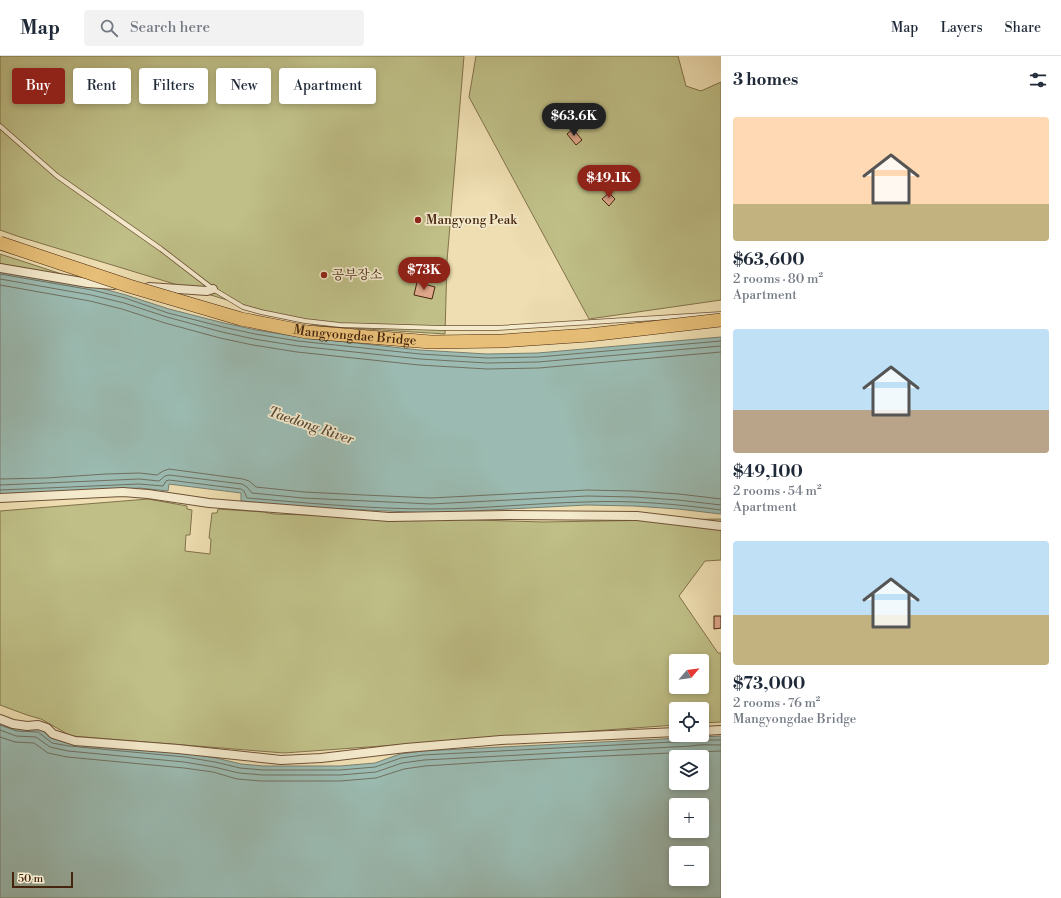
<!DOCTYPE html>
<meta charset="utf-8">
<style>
:root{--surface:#fff;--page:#f2f2f3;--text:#1f2937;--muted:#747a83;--line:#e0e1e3;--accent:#8f2418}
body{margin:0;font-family:"Libre Bodoni","Noto Serif KR",serif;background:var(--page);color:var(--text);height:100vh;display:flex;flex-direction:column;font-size:15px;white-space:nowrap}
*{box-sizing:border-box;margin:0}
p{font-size:13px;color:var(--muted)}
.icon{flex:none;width:22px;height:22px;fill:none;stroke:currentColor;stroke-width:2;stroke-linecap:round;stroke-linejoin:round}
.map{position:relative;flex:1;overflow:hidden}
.sheet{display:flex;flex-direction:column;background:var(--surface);width:340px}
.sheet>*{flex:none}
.banner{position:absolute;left:12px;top:12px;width:380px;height:36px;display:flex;gap:8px}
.needle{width:26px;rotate:62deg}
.fabs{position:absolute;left:669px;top:598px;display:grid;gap:8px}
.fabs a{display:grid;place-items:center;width:40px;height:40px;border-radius:4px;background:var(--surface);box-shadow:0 2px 6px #0003;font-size:20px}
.scale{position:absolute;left:12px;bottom:10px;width:61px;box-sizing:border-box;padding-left:4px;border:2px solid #45240e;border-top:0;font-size:11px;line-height:14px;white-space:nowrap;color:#45240e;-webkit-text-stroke:3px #f4eacc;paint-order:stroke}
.price{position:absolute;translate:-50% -34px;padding:0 9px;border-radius:14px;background:var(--accent);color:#fff;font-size:13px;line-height:26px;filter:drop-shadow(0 1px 2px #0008)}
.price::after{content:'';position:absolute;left:50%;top:24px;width:12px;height:9px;margin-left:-6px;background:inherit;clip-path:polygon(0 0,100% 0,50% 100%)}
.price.selected{background:#222;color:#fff}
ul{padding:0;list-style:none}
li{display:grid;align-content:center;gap:8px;height:212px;padding:0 12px}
li span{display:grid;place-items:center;height:124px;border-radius:4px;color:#555}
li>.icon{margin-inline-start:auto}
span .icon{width:72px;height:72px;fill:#fffc;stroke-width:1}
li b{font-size:17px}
h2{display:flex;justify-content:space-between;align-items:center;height:48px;padding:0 12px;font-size:17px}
.pill{padding:0 14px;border-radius:4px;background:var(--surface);box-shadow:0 2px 6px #0003;font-size:14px;line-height:36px}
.pill.selected{background:var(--accent);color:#fff}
header{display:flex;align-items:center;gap:24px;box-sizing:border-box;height:56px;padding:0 20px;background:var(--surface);border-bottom:1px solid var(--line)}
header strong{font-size:19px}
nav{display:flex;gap:22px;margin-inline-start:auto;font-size:14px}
.search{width:280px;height:36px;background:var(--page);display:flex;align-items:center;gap:10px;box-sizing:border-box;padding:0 14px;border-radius:4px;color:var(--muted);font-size:15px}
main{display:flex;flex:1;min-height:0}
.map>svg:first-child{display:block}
</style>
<header>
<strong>Map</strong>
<div class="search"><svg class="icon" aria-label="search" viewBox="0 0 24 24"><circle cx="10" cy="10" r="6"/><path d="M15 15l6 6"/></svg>Search here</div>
<nav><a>Map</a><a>Layers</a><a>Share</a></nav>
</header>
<main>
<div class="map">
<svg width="721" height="842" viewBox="0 0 721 842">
<rect width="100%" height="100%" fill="#eedeb1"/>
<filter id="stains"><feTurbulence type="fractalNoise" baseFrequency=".005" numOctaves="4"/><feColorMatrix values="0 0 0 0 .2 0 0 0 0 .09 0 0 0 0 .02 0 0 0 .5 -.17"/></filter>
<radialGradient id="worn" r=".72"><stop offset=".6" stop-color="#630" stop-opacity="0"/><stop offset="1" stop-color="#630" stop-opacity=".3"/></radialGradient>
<path fill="#bfbf87" stroke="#82724a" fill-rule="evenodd" d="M0,0h464l-17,205 -2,73 -126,-8 -82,-23 -217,-66 -20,-7z
M476,0h202l8,30 15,5 20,-9v218l-132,19 -120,-222z
M0,198l71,23 -71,-11z
M148,443l39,7v3l5,1 -2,25h-4l-1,16 25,3 1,-15 -2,-1 3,-25h5l1,-4 46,3 10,2 269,8 178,-3v41l-16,1 -26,35 39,57h3v69l-19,1v-14h-26v16l-392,28 -213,-17 -30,-17 -14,-4 -27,-10v-194zM676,605h26v26h-26z"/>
<path fill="#9bbbb2" stroke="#797f70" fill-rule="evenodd" d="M0,214l93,16 33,9 43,14 55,14 32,7 43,7 121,13 67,4 51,-1 183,-16v177l-43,-5 -44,-3 -47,-1 -156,8 -128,-6 -62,-6v-8l-72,-9 -1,7 -28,-3 -140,6z
M0,665l39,7 15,11 16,3 115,11 31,5 25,6 22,2h77l35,-3 25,-9 23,-3 298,-15v162h-721zM676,701h26v26h-26zM676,749h26v26h-26zM676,797h26v26h-26z"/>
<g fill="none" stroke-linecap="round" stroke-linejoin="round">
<path stroke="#707060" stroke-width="1" d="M0,218l92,16 33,8 43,15 55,14 32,7 43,7 122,13 67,4 51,-1 183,-16
M0,223l91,16 33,8 43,14 55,15 32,7 44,7 122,13 67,4 51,-1 183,-16
M0,229l90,16 32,8 43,14 55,15 33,7 44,7 122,13 68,4 52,-1 182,-16
M0,423l46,-1 60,-4 34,-1 17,2 6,-4 6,-2 74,10 6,2 7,6 48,5 60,3 67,3 156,-8 47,1 45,3 42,5
M0,429l139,-6 20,2 6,-5 4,-1 73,9 5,3 5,6 51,5 128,6 156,-8 47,1 44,3 43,5
M0,434l139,-6 24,2 3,-5 3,-1 72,9 3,2 3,7c61,5 123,11 184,11 51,0 103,-6 154,-7 45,-2 91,2 136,8
M0,669l17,6 21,1 14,11 17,3 116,11 30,5 25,6 23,2h77l35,-3 26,-9 22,-3 269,-14 5,-3 5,2h19
M0,674l16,6 20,1 14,10 18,4 116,11 30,5 25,6 24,2h77l36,-3 26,-9 22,-3 268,-14c9,-2 19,-1 29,-1
M0,681l15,5 19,1 14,10 19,4 117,11 29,4 24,7 24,2h79l36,-3 28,-9 21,-3c98,-7 198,-11 296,-15"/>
</g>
<path fill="#dfa78b" stroke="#45240e" d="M185,24l7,3 -2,7 10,4 -4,8 -17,-6z
M573,73l9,11 -6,5 -9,-11z
M609,137l6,6 -6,7 -7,-7z
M417,226l18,5 -3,12 -18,-4z
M714,560h7v12l-7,1z"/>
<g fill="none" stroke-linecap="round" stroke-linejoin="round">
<defs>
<path id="service" d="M0,70l57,50 104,73 52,40 30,18 18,5 44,9 35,4 101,3h56l224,-14"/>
<path id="minor" d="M0,212l88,15 26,2
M149,231l58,4 6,-2
M0,442l123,-6 25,2 61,9 180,14 118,-2 130,1 84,10
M0,663l13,5 14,2 11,-1 9,3 6,6 22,7 103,8 103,11 40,-2 85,-10 95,-8 175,-8
M702,675l19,-1"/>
</defs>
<use href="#service" stroke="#6f5237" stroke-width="5.5"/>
<use href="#minor" stroke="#6f5237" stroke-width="10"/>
<use href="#service" stroke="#f4eacc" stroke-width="4"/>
<use href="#minor" stroke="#f4eacc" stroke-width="8"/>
<defs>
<g id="trunk-bridge">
<path id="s1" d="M0,187l129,43 112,33 66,13 124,10 71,-1 87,-6 132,-15"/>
</g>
</defs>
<use href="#trunk-bridge" stroke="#45240e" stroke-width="14" stroke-linecap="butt"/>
<use href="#trunk-bridge" stroke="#e7bf78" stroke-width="13"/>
</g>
<g fill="#8f2418" stroke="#f4eacc" stroke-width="1.5">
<circle cx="418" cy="164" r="4"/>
<circle cx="324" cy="219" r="4"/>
</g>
<g text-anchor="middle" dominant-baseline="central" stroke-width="3.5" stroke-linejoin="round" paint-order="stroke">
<g font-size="13" fill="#45240e" stroke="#f4eacc" text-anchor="start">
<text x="426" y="164">Mangyong Peak</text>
<text x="332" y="219">공부장소</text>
</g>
<g font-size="13" fill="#45240e" stroke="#f4eacc">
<text stroke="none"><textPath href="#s1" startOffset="368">Mangyongdae Bridge</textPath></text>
</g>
<g font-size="14" font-style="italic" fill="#5a4a37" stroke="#f4eacc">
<text transform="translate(311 370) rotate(19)">Taedong River</text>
</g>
</g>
<rect width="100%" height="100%" filter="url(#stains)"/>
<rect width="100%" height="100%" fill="url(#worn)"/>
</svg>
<div class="fabs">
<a><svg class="needle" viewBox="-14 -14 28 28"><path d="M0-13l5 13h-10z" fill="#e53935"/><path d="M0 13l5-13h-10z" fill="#747a83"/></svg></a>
<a><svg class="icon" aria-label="locate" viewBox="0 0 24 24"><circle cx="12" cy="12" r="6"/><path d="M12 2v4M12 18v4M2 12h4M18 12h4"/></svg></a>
<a><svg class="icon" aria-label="layers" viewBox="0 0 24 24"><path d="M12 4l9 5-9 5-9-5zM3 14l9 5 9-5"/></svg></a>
<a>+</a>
<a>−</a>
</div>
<div class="scale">50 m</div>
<b class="price selected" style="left:574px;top:81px">$63.6K</b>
<b class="price" style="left:609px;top:143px">$49.1K</b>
<b class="price" style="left:424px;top:235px">$73K</b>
<div class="banner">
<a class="pill selected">Buy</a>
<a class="pill">Rent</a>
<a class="pill">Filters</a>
<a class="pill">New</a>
<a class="pill">Apartment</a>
</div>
</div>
<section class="sheet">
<h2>3 homes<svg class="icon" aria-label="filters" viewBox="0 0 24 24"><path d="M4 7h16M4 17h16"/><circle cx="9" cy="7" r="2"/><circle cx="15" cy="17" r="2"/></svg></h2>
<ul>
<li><span style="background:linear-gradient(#ffd9b3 70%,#c2b280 0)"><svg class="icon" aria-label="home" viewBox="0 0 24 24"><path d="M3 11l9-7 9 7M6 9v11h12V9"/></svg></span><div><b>$63,600</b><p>2 rooms · 80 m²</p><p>Apartment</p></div></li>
<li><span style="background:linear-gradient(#bfe0f5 65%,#b9a48a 0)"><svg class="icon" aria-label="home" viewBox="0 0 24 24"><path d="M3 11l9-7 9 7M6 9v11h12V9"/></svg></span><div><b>$49,100</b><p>2 rooms · 54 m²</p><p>Apartment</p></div></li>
<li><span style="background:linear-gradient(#bfe0f5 60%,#c2b280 0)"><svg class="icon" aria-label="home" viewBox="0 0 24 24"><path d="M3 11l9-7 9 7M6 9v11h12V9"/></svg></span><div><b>$73,000</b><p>2 rooms · 76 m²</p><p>Mangyongdae Bridge</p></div></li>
</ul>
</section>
</main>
